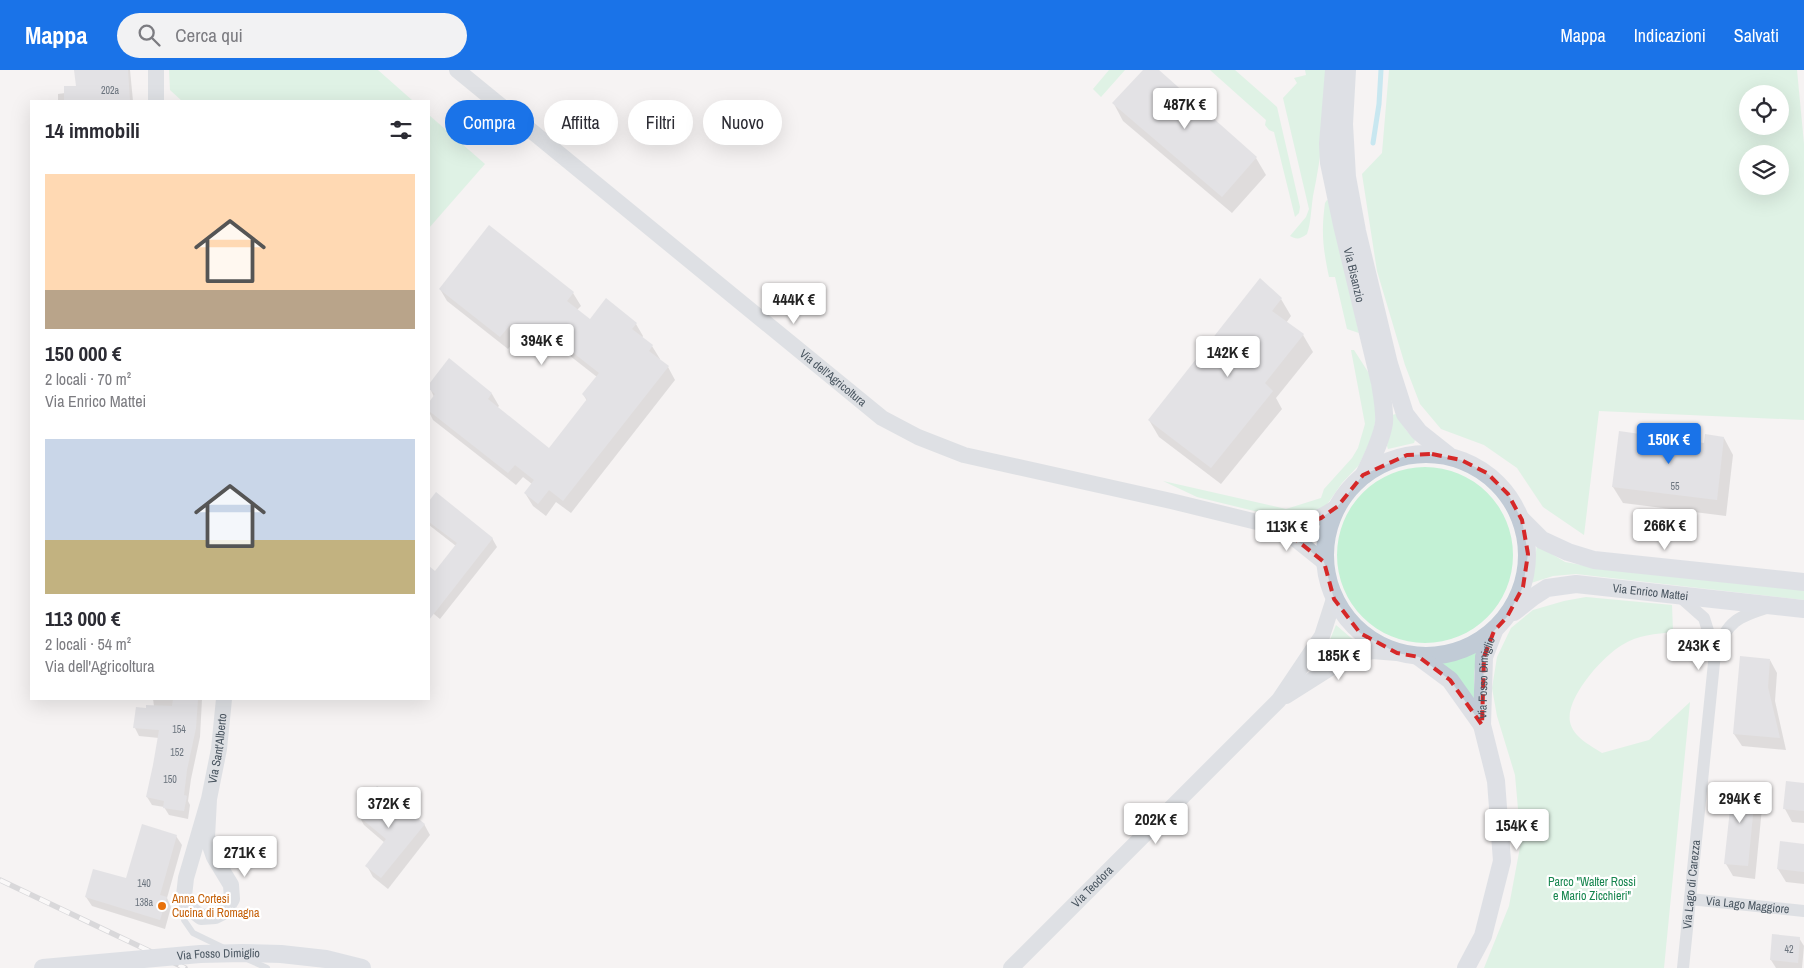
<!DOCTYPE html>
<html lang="it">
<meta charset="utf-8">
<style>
:root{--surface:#fff;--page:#f2f2f3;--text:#2b2b33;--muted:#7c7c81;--accent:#1a73e8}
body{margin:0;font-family:"Archivo Narrow",sans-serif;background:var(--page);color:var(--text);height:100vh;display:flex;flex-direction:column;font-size:19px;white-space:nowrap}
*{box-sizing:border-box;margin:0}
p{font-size:16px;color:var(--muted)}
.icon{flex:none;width:28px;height:28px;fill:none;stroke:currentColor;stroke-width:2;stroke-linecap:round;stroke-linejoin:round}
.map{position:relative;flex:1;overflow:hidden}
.sheet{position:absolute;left:30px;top:30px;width:400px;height:600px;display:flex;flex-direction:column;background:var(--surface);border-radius:0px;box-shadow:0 5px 20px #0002}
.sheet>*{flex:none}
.top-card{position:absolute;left:445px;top:30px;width:475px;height:45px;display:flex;gap:10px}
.buttons{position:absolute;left:1739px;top:15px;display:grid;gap:10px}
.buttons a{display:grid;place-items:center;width:50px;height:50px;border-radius:50%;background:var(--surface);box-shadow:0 5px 20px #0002;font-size:25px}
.price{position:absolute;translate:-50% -42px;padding:0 11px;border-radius:5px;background:#fff;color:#222;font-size:16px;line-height:32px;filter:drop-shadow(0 1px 2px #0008)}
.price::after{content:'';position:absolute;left:50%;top:30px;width:15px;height:11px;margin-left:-8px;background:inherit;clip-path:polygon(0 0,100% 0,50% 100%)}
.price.current{background:var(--accent);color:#fff}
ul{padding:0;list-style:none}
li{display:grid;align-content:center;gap:10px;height:265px;padding:0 15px}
li span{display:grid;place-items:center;height:155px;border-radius:0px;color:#555}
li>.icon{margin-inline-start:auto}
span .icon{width:90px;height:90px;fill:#fffc;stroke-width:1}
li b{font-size:21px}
h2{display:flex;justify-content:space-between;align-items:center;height:60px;padding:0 15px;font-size:21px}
.tag{padding:0 18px;border-radius:22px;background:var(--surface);box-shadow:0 5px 20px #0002;font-size:18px;line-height:45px}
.tag.current{background:var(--accent);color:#fff}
header{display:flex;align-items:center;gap:30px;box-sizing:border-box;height:70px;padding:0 25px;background:var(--accent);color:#fff}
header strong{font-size:24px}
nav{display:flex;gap:28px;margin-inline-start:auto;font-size:18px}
.search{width:350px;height:45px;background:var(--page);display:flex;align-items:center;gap:12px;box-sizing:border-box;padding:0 18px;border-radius:28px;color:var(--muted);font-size:19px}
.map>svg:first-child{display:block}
</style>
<header>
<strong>Mappa</strong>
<div class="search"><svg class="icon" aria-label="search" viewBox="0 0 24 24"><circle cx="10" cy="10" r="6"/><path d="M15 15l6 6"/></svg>Cerca qui</div>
<nav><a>Mappa</a><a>Indicazioni</a><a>Salvati</a></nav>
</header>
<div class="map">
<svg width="1804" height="898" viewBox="0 0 1804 898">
<rect width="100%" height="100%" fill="#f5f3f3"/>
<path fill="#c3f1d5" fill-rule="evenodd" d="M169,0h209l35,31h-231l-12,-11z
M1109,0h16l-24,27 -8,-8z
M1210,0h25l42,37 23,100 -1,6 -4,4 -21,-85 -5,-2 -4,-5 1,-5z
M1305,0h24c-4,42 -7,85 -16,126 -2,13 -2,27 -6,38 -7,5 -10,6 -17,2l16,-19 3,-8 -26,-111 14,-15 -3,-5 12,-3z
M1389,0h408l7,74v276l-205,-9 -15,124 -41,-28 -26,-39 -33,-23 -43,-16 -21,-25 -15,-39 -28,-94 -15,-97 20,-21zM1748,24h32v32h-32zM1748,84h32v32h-32z
M429,45l56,49 -56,64z
M1327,130l3,1 29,132 -12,-4 -12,-52h-6c-6,-29 -8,-44 -4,-74z
M1351,280h3l16,25 6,34 -1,14 -3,14 -13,28 -17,18 -16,23 -27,11h-20l-82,-20 -34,-16 123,28 35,-11 3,-9 28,-31 6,-10 7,-24z
M1396,344l10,16 9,10 -1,3 -26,6 -1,-3 5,-31z
M1337 485a88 88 0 1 1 176 0a88 88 0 1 1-176 0Z
M1537,475l28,17 22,4 217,23v11l-228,-26 -23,2 -22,7z
M1586,527l86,8 1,27c-17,2 -36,3 -51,13 -19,11 -57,53 -52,77 3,15 20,23 32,31l47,-13 41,-38 -26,266h-180l25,-62 12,-64 -6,-67 -18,-59 -5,-28 5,-31 14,-29 22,-18 31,-9z
M1336,555l21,18 -34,14z
M1479,578c-6,21 -7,40 -1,60l-40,-46 12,-1z"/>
<path fill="#0003" d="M75,0h55l3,31h-75v-7l7,-1 12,-6z
M1144,0h13l99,88 10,17 -34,38 -109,-92 -9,-17z
M489,156l84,67 8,13 -4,4 13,11 46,3 7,12 -1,2 10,8 8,13 -1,1 9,7 7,13 -104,133 -15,-11 -10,14 -13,-10 -8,-13 7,-9 -9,-7 -7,8 -83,-65 -4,-8v-8l5,-7 -5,-11 20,-26 43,34 7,12 -2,2 52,41 38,-48 -4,-7 14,-17 -46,-36 -11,13 -22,-17 -10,12 -61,-48 -7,-12z
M1281,229l10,17 -5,7 17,12 10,17 -37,46 6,11 -61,75 -62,-47 -10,-17z
M1724,368l9,17 -7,61 -103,-13 -10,-16 92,-43z
M436,424l56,44 5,9 -57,72 -11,-9v-42l6,5 21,-27 -27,-21v-22z
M1770,590l7,13 -2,28 11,49 -44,-4 -8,-12z
M153,629h49l-2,38 -9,42 -3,22 2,4 -2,14 -19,-4 -5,-8 -12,-2 -5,-8 12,-59 -20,-2 -4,-8 12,-19 7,-3z
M1804,714v39l-12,-1 -7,-13z
M1756,715l7,13 -8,81 -22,-3 -7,-12z
M358,744l66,10 6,11 -42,54 -15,-12 -6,-11 18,-23 -21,-18z
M176,766l6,9 -15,53 4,9 -6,22 -73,-23 -6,-9 40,-17z
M1804,775v39l-18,-2 -8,-13z
M1799,868l5,8 -2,22h-26l-5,-8z"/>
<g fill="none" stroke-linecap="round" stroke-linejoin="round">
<path stroke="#90daee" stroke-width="5" d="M1373,73l6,-39 2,-34"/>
</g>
<path fill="#cdcfd5" d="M74,0h54l2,31h-66v-15h12z
M1143,0h16l98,87 -35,40 -110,-94z
M489,155l85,67 -7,9 23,18 16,-21 31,25 -5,6 21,16 -4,6 20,15 -106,135 -14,-11 -11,14 -14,-11 10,-13 -19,-15 -7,8 -79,-62v-9l6,-8 -6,-5v-5l20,-26 43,35 -4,6 61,49 38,-49 -5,-5 17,-21 -56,-44 -11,13 -22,-17 -10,12 -61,-48z
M1260,208l22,20 -10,13 32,23 -39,49 8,8 -62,77 -63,-48z
M1619,361l85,12 1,-9 19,3 -7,63 -105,-13z
M436,422l57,46 -64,82v-54l6,5 22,-28 -28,-21v-21z
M1740,586l30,3 -2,28 12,51 -47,-4z
M173,629h25l-2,29 -9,42 -3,25 3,1 -3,15 -21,-3 1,-7 -18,-4 7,-32 6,-35 -26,-2 3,-21 10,1v-3l26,1z
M1786,711l18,2v28l-21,-2z
M1733,712l23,2 -8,82 -24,-2z
M377,716l48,38 -44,54 -16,-12 21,-27 -30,-25z
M142,754l35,11 -17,60 7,2 -7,23 -75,-23 8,-28 33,9z
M1780,771l24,3v28l-27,-3z
M1772,864l28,3 -2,26 -28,-3z"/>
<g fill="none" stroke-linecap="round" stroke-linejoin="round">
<path stroke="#c1cad2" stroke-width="6" d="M188,838l-4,12 9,13 31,15
M247,889l20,9"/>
<g stroke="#c1cad2" stroke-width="12">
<path d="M1678,525l26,23 11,35"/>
<path id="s1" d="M1690,829l114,12"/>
<path id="s2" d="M1683,898l32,-315c13,-32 22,-36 54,-46"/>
</g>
<g stroke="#c1cad2" stroke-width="16">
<path id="s3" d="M457,0l425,348 36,19 46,18 207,46 90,22 28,11 35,28"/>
<path d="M156,31v-31"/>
<path d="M1273,454c29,1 40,-1 65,-18"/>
<path d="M1286,626l57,-36 29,-9 25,2"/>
<path id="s4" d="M209,729l-2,38 7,20 17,28 1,14 -7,12 -10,5 -14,1 -13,-10 -4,-11 2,-18 23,-79 10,-50 5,-50"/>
<path id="s5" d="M1011,898l268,-268 43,-64 12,-37"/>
</g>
<g stroke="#c1cbd6" stroke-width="18">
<path id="s6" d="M1334,0l-6,74 1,19 13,62 38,158c2,13 5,27 4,40 -3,18 -12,35 -20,52"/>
<path d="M1347,0l-3,54 3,53 10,54 32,133 16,50 14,18 29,23"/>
<circle cx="1426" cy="485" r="101"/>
<path d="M1522,450l20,20 26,12 26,8 210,22"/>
<path id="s7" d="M1514,542l19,-15 14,-9 29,-4 228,25"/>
<path d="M1419,587l31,23 32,45"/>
<path id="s8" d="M1466,898l17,-32 19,-75 -6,-80 -14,-56 2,-68 10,-26"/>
</g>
<defs>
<path id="rail" d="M0,810l185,88"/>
</defs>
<use href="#rail" stroke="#b5b8bd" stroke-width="5.5"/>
<use href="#rail" stroke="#fff" stroke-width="4" stroke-dasharray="11" stroke-linecap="butt"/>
<path stroke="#c1cbd6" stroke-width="18" id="s9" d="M43,898l157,-14 43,-1 38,1 45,5 36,9"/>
</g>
<path d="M0 0H1804V898H0ZM1432,384l29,6 26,13 21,21 14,26 6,34 -5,33 -16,30 -13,14 -10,26 -2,68 -32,-45 -31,-23 -22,-4 -37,-20 -26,-34 -10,-37 -35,-28 -28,-11 43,1 17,-6 17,-12 25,-31 44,-20z" fill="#f5f3f3" fill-opacity=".55" fill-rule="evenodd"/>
<path fill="none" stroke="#d62828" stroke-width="4" stroke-dasharray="10 6" stroke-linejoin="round" d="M1432,384l29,6 26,13 21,21 14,26 6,34 -5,33 -16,30 -13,14 -10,26 -2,68 -32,-45 -31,-23 -22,-4 -37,-20 -26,-34 -10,-37 -35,-28 -28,-11 43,1 17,-6 17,-12 25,-31 44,-20z"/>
<circle fill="#e8710a" stroke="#fff" stroke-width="2" cx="162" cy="836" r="5"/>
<g text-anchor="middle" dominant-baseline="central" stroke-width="4.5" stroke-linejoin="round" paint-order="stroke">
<g font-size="10" fill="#6b747e">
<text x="110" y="20">202a</text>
<text x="1675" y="416">55</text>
<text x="179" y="659">154</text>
<text x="177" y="682">152</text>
<text x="170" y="709">150</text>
<text x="144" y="813">140</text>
<text x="144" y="832">138a</text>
<text x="1789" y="879">42</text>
</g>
<g font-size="12" fill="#4a5661" stroke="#fff">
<text stroke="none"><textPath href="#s6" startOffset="208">Via Bisanzio</textPath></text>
<text stroke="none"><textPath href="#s3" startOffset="486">Via dell'Agricoltura</textPath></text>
<text stroke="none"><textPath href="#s7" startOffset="145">Via Enrico Mattei</textPath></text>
<text stroke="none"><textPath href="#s8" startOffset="299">Via Fosso Dimiglio</textPath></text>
<text stroke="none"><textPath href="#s4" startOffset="325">Via Sant'Alberto</textPath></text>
<text stroke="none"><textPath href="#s2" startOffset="84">Via Lago di Carezza</textPath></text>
<text stroke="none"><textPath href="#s5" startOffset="115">Via Teodora</textPath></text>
<text stroke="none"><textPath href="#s1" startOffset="58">Via Lago Maggiore</textPath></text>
<text stroke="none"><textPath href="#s9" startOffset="176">Via Fosso Dimiglio</textPath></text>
</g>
<g font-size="12" fill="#17864f" stroke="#fff">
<text x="1592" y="812">Parco "Walter Rossi<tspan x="1592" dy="14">e Mario Zicchieri"</tspan></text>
</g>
<g font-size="12" fill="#c56008" stroke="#fff" text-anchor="start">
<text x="172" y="829">Anna Cortesi<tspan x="172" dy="14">Cucina di Romagna</tspan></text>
</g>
</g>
</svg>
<div class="buttons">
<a><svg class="icon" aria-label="locate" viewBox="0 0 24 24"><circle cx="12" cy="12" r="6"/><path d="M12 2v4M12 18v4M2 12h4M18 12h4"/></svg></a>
<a><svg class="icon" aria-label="layers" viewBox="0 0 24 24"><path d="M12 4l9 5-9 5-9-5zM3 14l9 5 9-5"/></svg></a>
</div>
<b class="price" style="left:1185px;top:60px">487K €</b>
<b class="price" style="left:794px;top:255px">444K €</b>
<b class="price" style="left:542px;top:296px">394K €</b>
<b class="price" style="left:1228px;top:308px">142K €</b>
<b class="price current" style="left:1669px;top:395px">150K €</b>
<b class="price" style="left:1665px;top:481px">266K €</b>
<b class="price" style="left:1287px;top:482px">113K €</b>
<b class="price" style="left:1699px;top:601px">243K €</b>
<b class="price" style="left:1339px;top:611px">185K €</b>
<b class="price" style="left:1740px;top:754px">294K €</b>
<b class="price" style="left:389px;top:759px">372K €</b>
<b class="price" style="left:1156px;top:775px">202K €</b>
<b class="price" style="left:1517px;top:781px">154K €</b>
<b class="price" style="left:245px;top:808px">271K €</b>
<div class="top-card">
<a class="tag current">Compra</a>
<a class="tag">Affitta</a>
<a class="tag">Filtri</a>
<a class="tag">Nuovo</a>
</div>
<section class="sheet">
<h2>14 immobili<svg class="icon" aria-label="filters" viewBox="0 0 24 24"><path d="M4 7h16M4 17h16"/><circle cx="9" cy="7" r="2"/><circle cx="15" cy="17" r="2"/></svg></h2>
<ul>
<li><span style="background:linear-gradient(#ffd9b3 75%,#b9a48a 0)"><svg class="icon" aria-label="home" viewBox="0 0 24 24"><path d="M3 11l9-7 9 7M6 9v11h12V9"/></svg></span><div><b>150 000 €</b><p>2 locali · 70 m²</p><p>Via Enrico Mattei</p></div></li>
<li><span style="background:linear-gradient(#c9d6e8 65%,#c2b280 0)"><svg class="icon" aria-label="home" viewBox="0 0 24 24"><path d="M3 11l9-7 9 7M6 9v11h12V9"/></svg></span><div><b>113 000 €</b><p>2 locali · 54 m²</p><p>Via dell'Agricoltura</p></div></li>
</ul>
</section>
</div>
